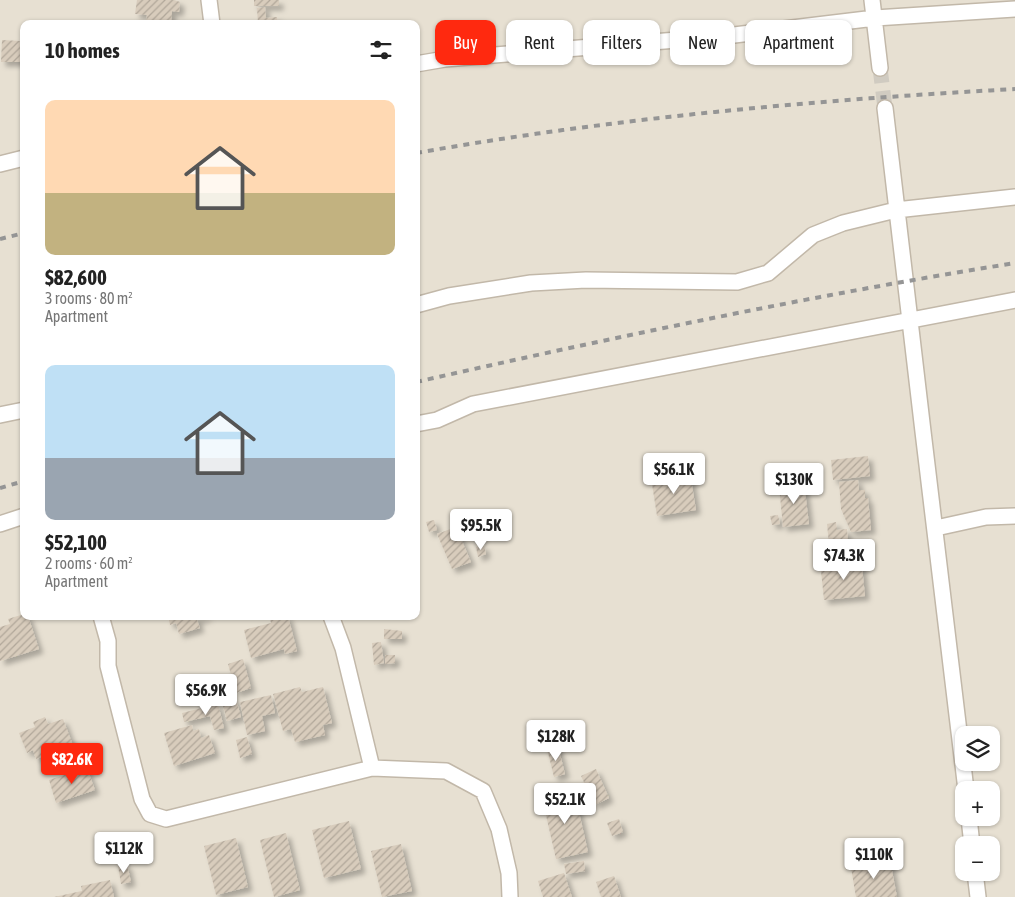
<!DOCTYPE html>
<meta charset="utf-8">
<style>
:root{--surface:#fff;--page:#f6f6f6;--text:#222;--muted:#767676;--accent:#ff290f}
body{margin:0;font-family:"Asap Condensed",sans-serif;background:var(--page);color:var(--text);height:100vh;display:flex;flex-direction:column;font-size:19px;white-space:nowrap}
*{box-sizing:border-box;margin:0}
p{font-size:16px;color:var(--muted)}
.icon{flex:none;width:28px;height:28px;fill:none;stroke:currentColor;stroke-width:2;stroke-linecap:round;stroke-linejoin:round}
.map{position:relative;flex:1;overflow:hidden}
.sheet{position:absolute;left:20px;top:20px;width:400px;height:600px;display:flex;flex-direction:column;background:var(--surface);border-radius:10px;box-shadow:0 1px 4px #0004}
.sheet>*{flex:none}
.banner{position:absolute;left:435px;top:20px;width:475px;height:45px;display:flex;gap:10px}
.tools{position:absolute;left:955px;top:726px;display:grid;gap:10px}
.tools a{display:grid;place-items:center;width:45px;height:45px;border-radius:10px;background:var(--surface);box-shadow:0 1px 4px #0004;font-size:25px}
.price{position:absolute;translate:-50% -42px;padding:0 11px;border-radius:5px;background:#fff;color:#222;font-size:16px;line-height:32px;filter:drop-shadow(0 1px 2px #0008)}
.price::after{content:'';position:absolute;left:50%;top:30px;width:15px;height:11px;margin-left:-8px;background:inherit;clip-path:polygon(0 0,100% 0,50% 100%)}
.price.selected{background:var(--accent);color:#fff}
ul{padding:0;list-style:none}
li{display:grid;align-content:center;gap:10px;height:265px;padding:0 25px}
li span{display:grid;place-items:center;height:155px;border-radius:10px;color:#555}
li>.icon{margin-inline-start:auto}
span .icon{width:90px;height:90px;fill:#fffc;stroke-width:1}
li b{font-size:21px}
h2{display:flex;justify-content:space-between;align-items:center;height:60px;padding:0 25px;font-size:21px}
.chip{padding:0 18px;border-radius:10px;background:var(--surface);box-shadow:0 1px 4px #0004;font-size:18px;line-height:45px}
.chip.selected{background:var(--accent);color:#fff}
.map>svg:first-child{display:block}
</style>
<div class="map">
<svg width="1015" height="897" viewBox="0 0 1015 897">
<defs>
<pattern id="building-hatch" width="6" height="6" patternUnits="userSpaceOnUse" patternTransform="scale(1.25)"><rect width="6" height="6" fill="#d8ccbc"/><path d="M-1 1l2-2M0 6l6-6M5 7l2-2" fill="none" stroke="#b1a79a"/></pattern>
<filter id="shadow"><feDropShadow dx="4.5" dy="4.5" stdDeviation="2.5" flood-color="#0004"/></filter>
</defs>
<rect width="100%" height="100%" fill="#f3eee4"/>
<path fill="#e7e0d2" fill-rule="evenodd" d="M0,0h1015v897h-1015zM24,24h392v592h-392zM964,735h27v27h-27zM964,790h27v28h-27zM964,845h27v27h-27z"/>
<path fill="url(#building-hatch)" filter="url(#shadow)" d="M137,0h37l6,2 -1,10 -7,-1 -1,13h-25l1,-9 -12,-1z
M254,0h25v6h-25z
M265,7l1,11 11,-1 1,7h-20l-1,-16z
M2,40l19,1 3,21h-23z
M868,456l2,20 -37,4 -2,-20z
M690,473l6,37 -39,6 -5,-32 18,-3 -1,-5z
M858,480l1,10h6v8h3l3,32 -20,2 -10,-23 -2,-27z
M804,483l5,41 -26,3 -4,-41z
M778,515l2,9 -8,1 -2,-9z
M434,520l3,10 -8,2 -3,-10z
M836,522l1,8 10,-1 1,13 -19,2 -2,-20z
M456,527l15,35 -19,7 -15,-35z
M480,529l2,9 -7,3 -3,-9z
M484,545l2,9 -8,3 -2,-10z
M861,557l4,39 -41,4 -3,-29 23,-3 -1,-9z
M24,614l4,2 11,33 -39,12v-34l10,-3 -2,-5z
M168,616h40v1l-11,3 3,8 -21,6 -3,-11 -6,2z
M282,616h6l9,35 -12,3 -1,-5 -33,9 -7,-28 27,-7 -1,-4z
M384,629l18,2v8h-18z
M381,642l3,21 -10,2 -2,-22z
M385,655h10v8l-10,1z
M243,659l8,29 -15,5 -8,-29z
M300,687l2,5 21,-5 9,36 -9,2 2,10 -30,7 -4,-13 -8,2 -10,-37z
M271,695l4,18 -13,3 3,15 -18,4 -7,-33z
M236,699l5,18 -14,4 -5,-19z
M218,704l6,24 -10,2 -4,-14 -26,6 -2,-9z
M45,717l3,7 15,-5 11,29 -10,3 2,6 -19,7 -3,-8 -8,3 -3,-9 -6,3 -8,-20 16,-6 -2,-5z
M192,725l1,6 6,-2 2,9 8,-3 6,18 -41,13 -10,-33z
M247,737l5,17 -12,4 -4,-18z
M558,746l7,28 -11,3 -7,-28z
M87,768l8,22 -39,13 -7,-23z
M596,769l13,29 -14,7 -14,-29z
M574,790l14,62 -32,7 -14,-61z
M619,819l4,13 -11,4 -5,-13z
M349,821l12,48 -37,9 -12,-48z
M286,833l14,57 -26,7 -14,-57z
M236,838l12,49 -32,8 -12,-49z
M401,844l11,47 -30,6 -11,-46z
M890,860l7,37h-41l-5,-29z
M584,861l1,10 -19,3 -2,-10z
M127,864l4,18 -10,2 -3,-18z
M564,873l8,24h-29l-5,-16z
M614,876l7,21h-20l-5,-15z
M110,880l4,17h-60l28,-6 -1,-5z"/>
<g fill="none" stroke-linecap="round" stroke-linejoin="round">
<path stroke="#d0cbc1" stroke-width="15" stroke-dasharray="15 8" stroke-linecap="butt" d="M880,68l5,40"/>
<defs>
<path id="minor" d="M209,0l3,24
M872,0l8,68
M416,64l29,-5 281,-23 149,-18 140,-9
M885,108c25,228 55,454 81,682
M0,164l24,-6
M416,305l33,-9 82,-13 55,-3 151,2 31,-9 45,-38 30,-12 53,-13 119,-13
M0,415l24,-5
M416,424l21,-4 36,-16 542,-104
M0,524l24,-8
M936,528l50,-11 29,-1
M101,616l7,25v25l34,133 8,15 16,5 206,-51 74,3 37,20 16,38 10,44 1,24
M331,616l12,32 29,120
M969,818l3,27
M975,872l3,25"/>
</defs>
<use href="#minor" stroke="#c2b8a9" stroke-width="18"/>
<use href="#minor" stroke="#fff" stroke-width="15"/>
<path stroke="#959595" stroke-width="4" stroke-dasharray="6 6" stroke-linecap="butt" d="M416,153c198,-35 398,-53 599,-64
M0,239l24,-6
M416,382c199,-45 398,-87 599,-119
M0,488l24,-7"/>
</g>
</svg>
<div class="tools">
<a><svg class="icon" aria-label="layers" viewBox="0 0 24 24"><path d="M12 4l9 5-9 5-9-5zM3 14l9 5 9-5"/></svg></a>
<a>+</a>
<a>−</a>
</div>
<b class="price" style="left:674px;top:495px">$56.1K</b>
<b class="price" style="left:794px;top:505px">$130K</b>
<b class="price" style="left:481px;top:551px">$95.5K</b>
<b class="price" style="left:844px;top:581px">$74.3K</b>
<b class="price" style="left:206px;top:716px">$56.9K</b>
<b class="price" style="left:556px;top:762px">$128K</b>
<b class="price selected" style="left:72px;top:785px">$82.6K</b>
<b class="price" style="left:565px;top:825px">$52.1K</b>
<b class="price" style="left:124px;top:874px">$112K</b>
<b class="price" style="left:874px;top:880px">$110K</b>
<div class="banner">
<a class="chip selected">Buy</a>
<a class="chip">Rent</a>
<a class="chip">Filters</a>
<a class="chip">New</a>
<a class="chip">Apartment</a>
</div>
<section class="sheet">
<h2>10 homes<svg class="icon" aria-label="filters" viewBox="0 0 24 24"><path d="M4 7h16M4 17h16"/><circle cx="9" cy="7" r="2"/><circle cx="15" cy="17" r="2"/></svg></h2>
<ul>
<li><span style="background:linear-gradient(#ffd9b3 60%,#c2b280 0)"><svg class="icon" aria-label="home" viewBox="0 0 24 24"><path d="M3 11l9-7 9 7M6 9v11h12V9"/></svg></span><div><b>$82,600</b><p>3 rooms · 80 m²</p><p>Apartment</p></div></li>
<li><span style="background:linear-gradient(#bfe0f5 60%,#9aa5b1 0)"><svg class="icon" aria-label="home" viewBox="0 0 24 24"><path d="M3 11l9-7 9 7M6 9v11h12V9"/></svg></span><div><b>$52,100</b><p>2 rooms · 60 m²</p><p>Apartment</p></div></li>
</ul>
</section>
</div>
